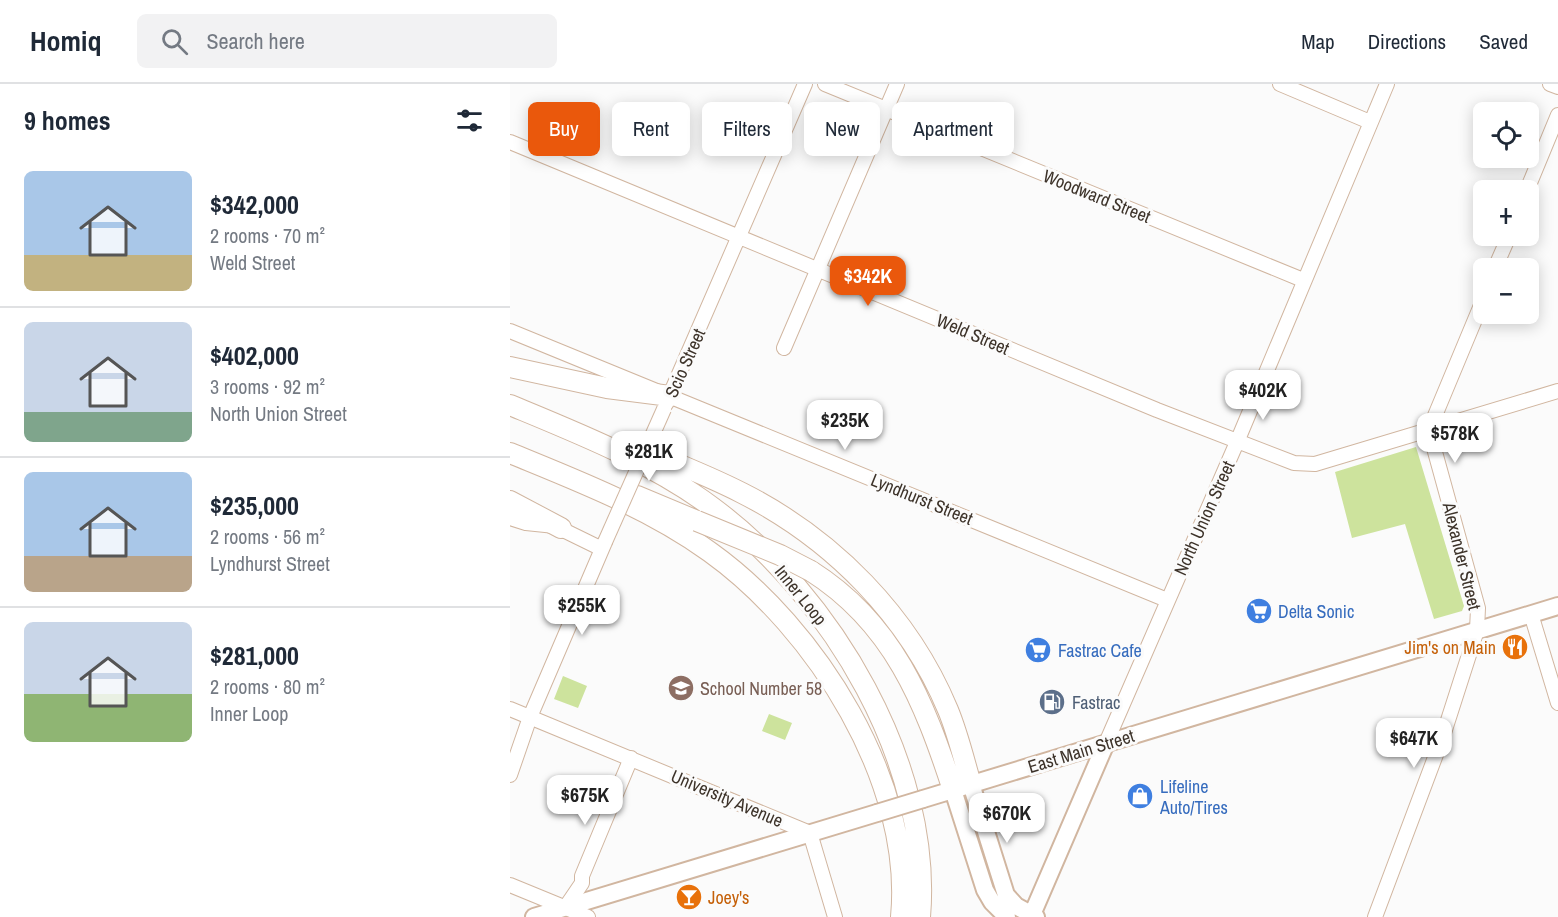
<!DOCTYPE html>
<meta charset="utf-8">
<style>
:root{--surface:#fff;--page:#f2f2f3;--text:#1f2937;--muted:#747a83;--line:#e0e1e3;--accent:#ea580c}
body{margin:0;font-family:"Archivo Narrow",sans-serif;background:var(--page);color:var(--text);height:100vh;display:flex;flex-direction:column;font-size:22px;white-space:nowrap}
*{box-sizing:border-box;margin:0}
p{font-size:20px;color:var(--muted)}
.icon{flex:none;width:33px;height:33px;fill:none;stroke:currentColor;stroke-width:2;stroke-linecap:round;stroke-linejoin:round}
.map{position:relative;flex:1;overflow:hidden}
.panel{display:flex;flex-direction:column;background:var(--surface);width:510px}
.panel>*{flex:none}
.banner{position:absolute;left:18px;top:18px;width:570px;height:54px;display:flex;gap:12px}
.buttons{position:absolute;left:963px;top:18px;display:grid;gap:12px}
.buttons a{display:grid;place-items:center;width:66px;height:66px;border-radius:9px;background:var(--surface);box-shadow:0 3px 15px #0003;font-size:30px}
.price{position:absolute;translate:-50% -51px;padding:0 14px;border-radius:12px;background:#fff;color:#222;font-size:20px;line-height:39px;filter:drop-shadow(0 2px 3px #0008)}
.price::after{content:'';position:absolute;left:50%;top:36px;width:18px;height:14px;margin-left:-9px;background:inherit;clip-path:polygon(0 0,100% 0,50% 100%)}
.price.active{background:var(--accent);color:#fff}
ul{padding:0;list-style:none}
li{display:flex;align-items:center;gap:18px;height:150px;padding:0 24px}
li+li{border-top:2px solid var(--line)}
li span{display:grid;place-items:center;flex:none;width:168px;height:120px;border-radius:9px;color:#555}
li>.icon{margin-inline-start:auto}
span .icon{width:72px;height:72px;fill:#fffc;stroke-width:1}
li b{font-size:26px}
h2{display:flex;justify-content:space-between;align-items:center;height:72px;padding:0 24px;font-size:26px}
.tag{padding:0 21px;border-radius:9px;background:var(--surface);box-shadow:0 3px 15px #0003;font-size:21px;line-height:54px}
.tag.active{background:var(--accent);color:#fff}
header{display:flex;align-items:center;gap:36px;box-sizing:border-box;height:84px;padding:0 30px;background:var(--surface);border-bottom:2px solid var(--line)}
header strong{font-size:28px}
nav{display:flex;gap:33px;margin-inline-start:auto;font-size:21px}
.search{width:420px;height:54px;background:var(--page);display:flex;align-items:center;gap:15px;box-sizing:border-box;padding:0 21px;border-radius:9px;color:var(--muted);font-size:22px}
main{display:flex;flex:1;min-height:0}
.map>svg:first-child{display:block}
</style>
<header>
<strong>Homiq</strong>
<div class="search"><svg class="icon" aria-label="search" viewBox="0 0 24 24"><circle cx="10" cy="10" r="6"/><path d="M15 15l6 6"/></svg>Search here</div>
<nav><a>Map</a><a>Directions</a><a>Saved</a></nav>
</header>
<main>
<section class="panel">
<h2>9 homes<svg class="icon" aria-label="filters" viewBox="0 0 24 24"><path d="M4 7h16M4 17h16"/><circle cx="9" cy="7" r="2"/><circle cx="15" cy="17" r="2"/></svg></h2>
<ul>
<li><span style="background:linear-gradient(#a9c7e8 70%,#c2b280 0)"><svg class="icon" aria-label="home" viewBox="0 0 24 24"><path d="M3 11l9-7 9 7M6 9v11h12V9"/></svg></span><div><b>$342,000</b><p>2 rooms · 70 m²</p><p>Weld Street</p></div></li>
<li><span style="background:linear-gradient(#c9d6e8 75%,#7fa58c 0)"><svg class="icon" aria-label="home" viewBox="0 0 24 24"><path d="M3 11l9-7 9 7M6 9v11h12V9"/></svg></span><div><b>$402,000</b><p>3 rooms · 92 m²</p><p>North Union Street</p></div></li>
<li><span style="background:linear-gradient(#a9c7e8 70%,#b9a48a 0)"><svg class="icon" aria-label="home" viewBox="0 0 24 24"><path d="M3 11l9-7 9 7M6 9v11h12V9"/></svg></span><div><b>$235,000</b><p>2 rooms · 56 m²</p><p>Lyndhurst Street</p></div></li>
<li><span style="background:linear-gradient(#c9d6e8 60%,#8fb573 0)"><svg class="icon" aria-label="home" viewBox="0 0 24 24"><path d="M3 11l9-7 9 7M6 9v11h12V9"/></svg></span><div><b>$281,000</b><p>2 rooms · 80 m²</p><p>Inner Loop</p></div></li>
</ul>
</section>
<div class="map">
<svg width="1048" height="833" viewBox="0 0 1048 833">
<rect width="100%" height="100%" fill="#fbfbfb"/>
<path fill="#cde39d" d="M906,363l48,159 -2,5 -28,8 -29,-95 -53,14 -17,-66z
M53,592l24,10 -9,22 -24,-9z
M259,630l23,9 -7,17 -23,-9z"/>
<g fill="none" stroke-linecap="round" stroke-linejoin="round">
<defs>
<path id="minor" d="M315,0l478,196
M770,0l90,38
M1040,0l8,3
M0,58l647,268 137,53 21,1 243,-73
M1017,106l31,-75
M985,184l14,-32
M0,247l657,269
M274,264l113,-264
M156,320l139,-320
M0,434l16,5 29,3 47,23
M1021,530l27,89
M0,625l300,124 25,84
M596,659l131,-301 150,-358
M0,691l20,-58 75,-175
M0,801l78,32
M55,824l17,-25v-7l49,-118
M865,833l68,-181 34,-106 1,-22 -49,-178 55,-132"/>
<path id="major" d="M461,700l35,111 10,11 20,11
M443,706l32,100 7,12 15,15
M413,715l635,-193
M24,833l343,-104
M521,833l75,-174"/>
<path id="highway" d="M0,283l97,21 63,8
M0,321c70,29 141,57 202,102 120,89 221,258 208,410
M124,362c36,15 73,29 108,47 91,46 167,123 206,217 10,24 16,50 23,74
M0,369c68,28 139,55 200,99 106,76 204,230 191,365
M127,412l60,25
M0,417l51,27
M301,487c82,52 113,130 142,219"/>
</defs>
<use href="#minor" stroke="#d1b6a0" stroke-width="16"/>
<use href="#major" stroke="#d1b6a0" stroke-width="20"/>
<use href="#highway" stroke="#d1b6a0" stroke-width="22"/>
<use href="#minor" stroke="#fff" stroke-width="14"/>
<use href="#major" stroke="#fff" stroke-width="16"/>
<use href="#highway" stroke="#fff" stroke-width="20"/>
<defs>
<path id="minor-bridge" d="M95,458l59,-133"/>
<path id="major-bridge" d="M367,729l46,-14"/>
<path id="highway-bridge" d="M187,437l83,34 31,16"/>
</defs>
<use href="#minor-bridge" stroke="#d1b6a0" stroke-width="16" stroke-linecap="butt"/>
<use href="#major-bridge" stroke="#d1b6a0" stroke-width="20" stroke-linecap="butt"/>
<use href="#highway-bridge" stroke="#d1b6a0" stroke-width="22" stroke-linecap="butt"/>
<use href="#minor-bridge" stroke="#fff" stroke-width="14"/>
<use href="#major-bridge" stroke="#fff" stroke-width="16"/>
<use href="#highway-bridge" stroke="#fff" stroke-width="20"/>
</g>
<defs>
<symbol id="supermarket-disc" viewBox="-11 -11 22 22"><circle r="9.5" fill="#3f7fe0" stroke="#fbfbfb"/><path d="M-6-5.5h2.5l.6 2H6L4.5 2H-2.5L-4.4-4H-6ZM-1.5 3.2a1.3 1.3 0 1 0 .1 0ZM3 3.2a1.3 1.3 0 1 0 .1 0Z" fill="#fff"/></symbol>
<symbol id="restaurant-disc" viewBox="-11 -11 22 22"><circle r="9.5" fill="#e8710a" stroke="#fbfbfb"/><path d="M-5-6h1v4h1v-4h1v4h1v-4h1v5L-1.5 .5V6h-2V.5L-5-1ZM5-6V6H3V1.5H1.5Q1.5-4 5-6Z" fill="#fff"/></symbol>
<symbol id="school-disc" viewBox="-11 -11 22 22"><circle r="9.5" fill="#8d6e63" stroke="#fbfbfb"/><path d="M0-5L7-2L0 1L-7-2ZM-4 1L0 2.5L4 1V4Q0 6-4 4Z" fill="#fff"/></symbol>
<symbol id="fuel-disc" viewBox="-11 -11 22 22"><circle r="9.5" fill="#5c6f8a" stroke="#fbfbfb"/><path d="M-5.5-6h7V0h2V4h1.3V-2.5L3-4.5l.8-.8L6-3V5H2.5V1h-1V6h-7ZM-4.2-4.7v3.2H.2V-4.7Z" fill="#fff"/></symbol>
<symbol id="shop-disc" viewBox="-11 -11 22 22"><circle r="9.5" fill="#3f7fe0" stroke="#fbfbfb"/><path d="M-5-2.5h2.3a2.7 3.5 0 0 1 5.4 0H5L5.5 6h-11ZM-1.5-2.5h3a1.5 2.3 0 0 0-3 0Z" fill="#fff"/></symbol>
<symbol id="bar-disc" viewBox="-11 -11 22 22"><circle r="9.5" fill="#e8710a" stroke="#fbfbfb"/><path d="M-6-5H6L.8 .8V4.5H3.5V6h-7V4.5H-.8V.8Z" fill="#fff"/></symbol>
</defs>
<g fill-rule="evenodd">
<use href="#supermarket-disc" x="734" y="512" width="30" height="30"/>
<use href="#restaurant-disc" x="990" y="548" width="30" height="30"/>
<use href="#supermarket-disc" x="513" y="551" width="30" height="30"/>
<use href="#school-disc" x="156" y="589" width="30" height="30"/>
<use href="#fuel-disc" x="527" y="603" width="30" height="30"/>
<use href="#shop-disc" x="615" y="697" width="30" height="30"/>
<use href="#bar-disc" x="164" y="798" width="30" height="30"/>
</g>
<g text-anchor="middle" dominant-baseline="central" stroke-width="6" stroke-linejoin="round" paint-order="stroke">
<g font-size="18" fill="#3d332a" stroke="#fbfbfb">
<text transform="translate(587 112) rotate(22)">Woodward Street</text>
<text transform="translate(463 250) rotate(23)">Weld Street</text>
<text transform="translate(175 279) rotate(-66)">Scio Street</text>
<text transform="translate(412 415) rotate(22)">Lyndhurst Street</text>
<text transform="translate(694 434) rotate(-66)">North Union Street</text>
<text transform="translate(952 472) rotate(76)">Alexander Street</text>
<text transform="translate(291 511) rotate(51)">Inner Loop</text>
<text transform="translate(571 667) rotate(-17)">East Main Street</text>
<text transform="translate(217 714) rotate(23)">University Avenue</text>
</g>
<g font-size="18" fill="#366cbe" stroke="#fbfbfb" text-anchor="start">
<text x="768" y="527">Delta Sonic</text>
<text x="548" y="566">Fastrac Cafe</text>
<text x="650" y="702">Lifeline<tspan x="650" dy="21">Auto/Tires</tspan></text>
</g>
<g font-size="18" fill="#c56008" stroke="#fbfbfb" text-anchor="end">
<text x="986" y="563">Jim's on Main</text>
<text x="198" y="813" text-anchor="start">Joey's</text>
</g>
<g font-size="18" fill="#785e54" stroke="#fbfbfb" text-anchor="start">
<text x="190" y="604">School Number 58</text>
</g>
<g font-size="18" fill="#4e5e75" stroke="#fbfbfb" text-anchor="start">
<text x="562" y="618">Fastrac</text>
</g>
</g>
</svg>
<div class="buttons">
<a><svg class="icon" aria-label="locate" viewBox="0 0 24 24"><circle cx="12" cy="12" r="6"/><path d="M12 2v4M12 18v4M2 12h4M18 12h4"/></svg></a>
<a>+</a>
<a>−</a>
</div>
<b class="price active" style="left:358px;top:223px">$342K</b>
<b class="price" style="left:753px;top:337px">$402K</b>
<b class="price" style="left:335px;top:367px">$235K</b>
<b class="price" style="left:945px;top:380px">$578K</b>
<b class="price" style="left:139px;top:398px">$281K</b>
<b class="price" style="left:72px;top:552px">$255K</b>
<b class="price" style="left:904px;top:685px">$647K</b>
<b class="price" style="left:75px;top:742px">$675K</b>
<b class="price" style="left:497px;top:760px">$670K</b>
<div class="banner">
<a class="tag active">Buy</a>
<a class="tag">Rent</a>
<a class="tag">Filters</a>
<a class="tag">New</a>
<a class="tag">Apartment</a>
</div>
</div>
</main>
